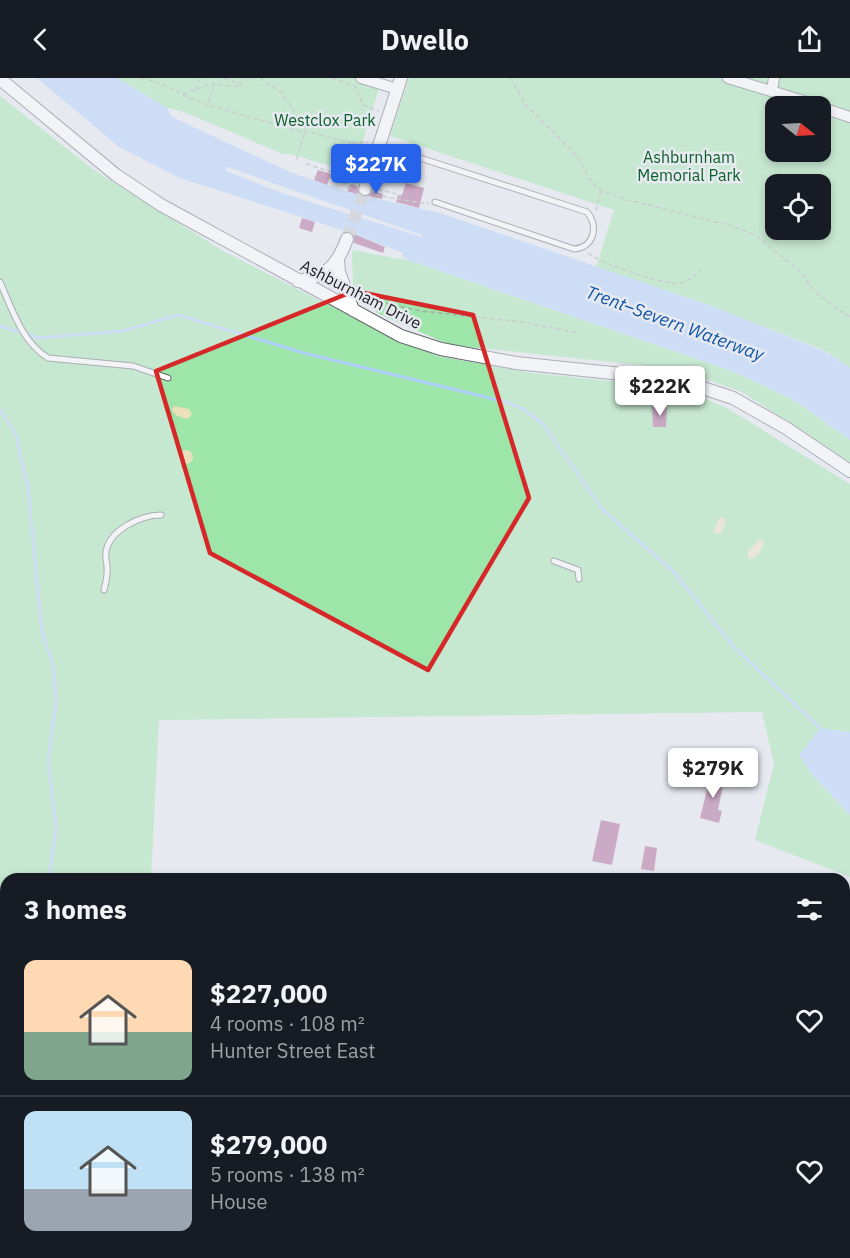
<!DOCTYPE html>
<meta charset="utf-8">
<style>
:root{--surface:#171b24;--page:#242831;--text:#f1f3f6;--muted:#9ea1a6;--line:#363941;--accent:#2563eb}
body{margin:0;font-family:"IBM Plex Sans",sans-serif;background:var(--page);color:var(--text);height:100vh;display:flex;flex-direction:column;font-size:22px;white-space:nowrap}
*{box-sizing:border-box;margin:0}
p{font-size:20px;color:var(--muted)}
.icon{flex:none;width:33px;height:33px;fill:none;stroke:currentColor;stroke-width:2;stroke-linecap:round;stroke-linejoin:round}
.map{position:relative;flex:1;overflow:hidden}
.details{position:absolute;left:0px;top:795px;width:850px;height:386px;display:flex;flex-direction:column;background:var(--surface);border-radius:18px 18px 0 0;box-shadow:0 3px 9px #0003}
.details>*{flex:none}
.needle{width:39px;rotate:108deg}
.fabs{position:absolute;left:765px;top:18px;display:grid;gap:12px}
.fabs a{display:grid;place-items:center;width:66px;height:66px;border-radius:12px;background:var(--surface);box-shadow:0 3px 9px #0003;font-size:30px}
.price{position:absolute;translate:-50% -51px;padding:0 14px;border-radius:6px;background:#fff;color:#222;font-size:20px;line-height:39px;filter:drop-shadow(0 2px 3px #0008)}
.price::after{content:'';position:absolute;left:50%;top:36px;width:18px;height:14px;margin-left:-9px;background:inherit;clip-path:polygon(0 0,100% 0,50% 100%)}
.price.current{background:var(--accent);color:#fff}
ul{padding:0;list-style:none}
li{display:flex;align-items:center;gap:18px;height:150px;padding:0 24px}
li+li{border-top:2px solid var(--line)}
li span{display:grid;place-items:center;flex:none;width:168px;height:120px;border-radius:12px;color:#555}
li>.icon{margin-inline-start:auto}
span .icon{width:72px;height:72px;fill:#fffc;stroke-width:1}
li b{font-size:26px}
h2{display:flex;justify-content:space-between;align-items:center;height:72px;padding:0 24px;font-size:26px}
header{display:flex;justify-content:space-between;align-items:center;height:78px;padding:0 24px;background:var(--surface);font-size:27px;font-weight:700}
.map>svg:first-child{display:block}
</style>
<header><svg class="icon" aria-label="back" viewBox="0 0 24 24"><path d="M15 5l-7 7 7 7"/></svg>Dwello<svg class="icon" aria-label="share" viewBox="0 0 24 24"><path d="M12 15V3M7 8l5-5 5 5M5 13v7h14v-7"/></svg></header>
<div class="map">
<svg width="850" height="1180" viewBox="0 0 850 1180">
<rect width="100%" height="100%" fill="#e7e9f1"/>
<path fill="#9de5a8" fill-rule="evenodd" d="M117,0h265l-23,76 -22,14 -47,-14h-7l-99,-42 -17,-4z
M409,0h441v290l-24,-17 -114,-45 -116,-39 18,-57 -224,-74zM776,28h44v46h-44zM776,106h44v46h-44z
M0,18l94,74 129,81 133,68 81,37 95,17 106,11 49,7 40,17 123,76v248l-30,-4 -10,44 40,43v62l-95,-37 19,-76 -12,-52 -603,8 -8,159h-145v373h207l1,6h-214v-255l6,-1 -6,-18z
M352,172l59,11 321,110 62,29 56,40v22l-108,-70 -42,-15 -51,-11 -199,-21 -73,-32 -24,-27z
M621,1175h45l-1,5h-44z"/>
<path fill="#eae0bb" d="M174,328l15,3 3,5 -4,5c-6,-1 -13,-3 -16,-9z
M179 379a7 7 0 1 1 14 0a7 7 0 1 1-14 0Z
M720,439l4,1 2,4 -5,11 -4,1 -4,-2z
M760,461l4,3c0,6 -7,15 -12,17l-4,-1v-7z"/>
<path fill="#aecefa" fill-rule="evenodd" d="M37,0h80l50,30 5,9 120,56 64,21 84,19 272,93 114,46 24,16v72l-56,-40 -62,-29 -321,-110 -9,-4 1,-4 -46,-18 -177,-57 -61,-31zM227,89l195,68v2l-137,-43 -59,-23z
M820,650l30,4v83l-40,-43 -11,-17z"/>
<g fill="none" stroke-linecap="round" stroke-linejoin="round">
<path stroke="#aecefa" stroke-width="3" d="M0,248l38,12 85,-7 55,-16 126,38 202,49 17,7 20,15 59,85 71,62 60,75 87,82
M0,332l15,22 13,56 14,145 11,31 3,38 -8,59 8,67 -7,51
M89,1174l1,6"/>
</g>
<path fill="#a95d90" d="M318,92l13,4 -4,11 -13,-5z
M406,105l18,5 -5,20 -23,-6 2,-7h4z
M351,106l6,2 2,9 -12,-4z
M373,113l10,3 -1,5 -14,-3z
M302,140l13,4 -3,10 -13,-4z
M354,156l31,13 -2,6 -29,-10z
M652,329h15l-1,20h-13z
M715,694l10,3 -7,35 4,1 -3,12 -19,-5 9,-36 3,1z
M601,742l19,4 -8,41 -20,-4z
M645,768l12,2 -3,23 -13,-2z"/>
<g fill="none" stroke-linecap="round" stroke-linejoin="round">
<path stroke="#bfc0c7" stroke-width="12" stroke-dasharray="12 6" stroke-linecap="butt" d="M347,161l18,-50"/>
<defs>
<path id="service" d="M380,67l207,67c12,14 7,36 -13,37l-139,-47
M0,204c12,27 22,60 48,76l85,8 35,12
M554,483l24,9 1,9
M104,512c2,-8 4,-15 3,-23 0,-5 -2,-10 -1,-15 3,-22 35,-37 55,-37"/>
<path id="minor" d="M361,0l36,11
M728,0l92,28
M772,12l2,-12
M820,29l30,10"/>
<path id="tertiary" d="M0,1l116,96 45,30 240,131 40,13 75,14 163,17 54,18 53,30 64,43
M365,111l36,-111
M338,183l1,11 14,38
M298,203c29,-5 39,-15 49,-42"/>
</defs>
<use href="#service" stroke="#65676d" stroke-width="7"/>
<use href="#minor" stroke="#65676d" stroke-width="12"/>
<use href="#tertiary" stroke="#65676d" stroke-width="14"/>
<path stroke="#a7a9af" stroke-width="1.5" stroke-dasharray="4.5 3" stroke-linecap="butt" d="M141,0l21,6 32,16 14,5 97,28h8l39,10 9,15 3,1
M241,0h13
M260,0l22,15 24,36 -10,32
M332,0l23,8 8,19 16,6
M511,0l14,26 51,51 16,28 9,7 23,9 104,26 26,9 45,37 20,25 31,21
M195,11l6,-11
M183,16l28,-10 29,3 1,-3 -18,-6
M208,25l6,-18
M352,65l16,-1
M306,86l26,8 -1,6 18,7
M347,109l6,1
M378,111l22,6v3
M375,117l45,8h9
M596,132l5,-19
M588,175c12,10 75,32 90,30 10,-1 17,-7 23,-14
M364,225l11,-2 46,10 101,11 57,11"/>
<use href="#service" stroke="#fff" stroke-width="5"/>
<use href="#minor" stroke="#fff" stroke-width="10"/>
<use href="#tertiary" stroke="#fff" stroke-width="12"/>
</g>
<path d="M0 0H850V1180H0ZM354,213l119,24 56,183 -101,172 -218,-117 -54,-182z" fill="#e7e9f1" fill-opacity=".55" fill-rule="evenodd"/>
<path fill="none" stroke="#d62828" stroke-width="4.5" stroke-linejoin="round" d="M354,213l119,24 56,183 -101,172 -218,-117 -54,-182z"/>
<g text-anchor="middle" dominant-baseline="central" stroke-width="5" stroke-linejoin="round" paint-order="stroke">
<g font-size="16" fill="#0b6128" stroke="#e7e9f1">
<text x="325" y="42">Westclox Park</text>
<text x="689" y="79">Ashburnham<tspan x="689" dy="18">Memorial Park</tspan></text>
</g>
<g font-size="16" fill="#1d1d20" stroke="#e7e9f1">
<text transform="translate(361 216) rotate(27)">Ashburnham Drive</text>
</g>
<g font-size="18" font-style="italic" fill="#0f54a6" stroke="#e7e9f1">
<text transform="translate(675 245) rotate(20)">Trent–Severn Waterway</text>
</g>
</g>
</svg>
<div class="fabs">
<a><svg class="needle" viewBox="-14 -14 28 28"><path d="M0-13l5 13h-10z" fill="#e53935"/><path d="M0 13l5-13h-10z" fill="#9ea1a6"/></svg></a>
<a><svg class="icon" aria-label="locate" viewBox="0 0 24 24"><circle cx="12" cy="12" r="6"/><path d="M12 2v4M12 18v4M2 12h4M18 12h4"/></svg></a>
</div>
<b class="price current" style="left:376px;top:117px">$227K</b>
<b class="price" style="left:660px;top:339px">$222K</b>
<b class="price" style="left:713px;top:721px">$279K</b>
<section class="details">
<h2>3 homes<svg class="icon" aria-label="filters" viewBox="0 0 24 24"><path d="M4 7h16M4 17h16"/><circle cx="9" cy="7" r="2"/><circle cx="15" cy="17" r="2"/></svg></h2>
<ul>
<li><span style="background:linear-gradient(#ffd9b3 60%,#7fa58c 0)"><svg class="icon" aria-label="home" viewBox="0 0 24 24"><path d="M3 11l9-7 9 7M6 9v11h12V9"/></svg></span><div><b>$227,000</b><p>4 rooms · 108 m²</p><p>Hunter Street East</p></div><svg class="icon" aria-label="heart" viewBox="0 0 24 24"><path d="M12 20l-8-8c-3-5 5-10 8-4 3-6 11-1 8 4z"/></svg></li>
<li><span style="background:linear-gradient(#bfe0f5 65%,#9aa5b1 0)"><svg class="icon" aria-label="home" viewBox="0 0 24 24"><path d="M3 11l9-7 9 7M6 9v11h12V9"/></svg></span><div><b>$279,000</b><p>5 rooms · 138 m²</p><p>House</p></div><svg class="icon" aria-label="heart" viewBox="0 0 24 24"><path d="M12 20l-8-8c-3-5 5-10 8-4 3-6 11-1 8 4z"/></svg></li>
</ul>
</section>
</div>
